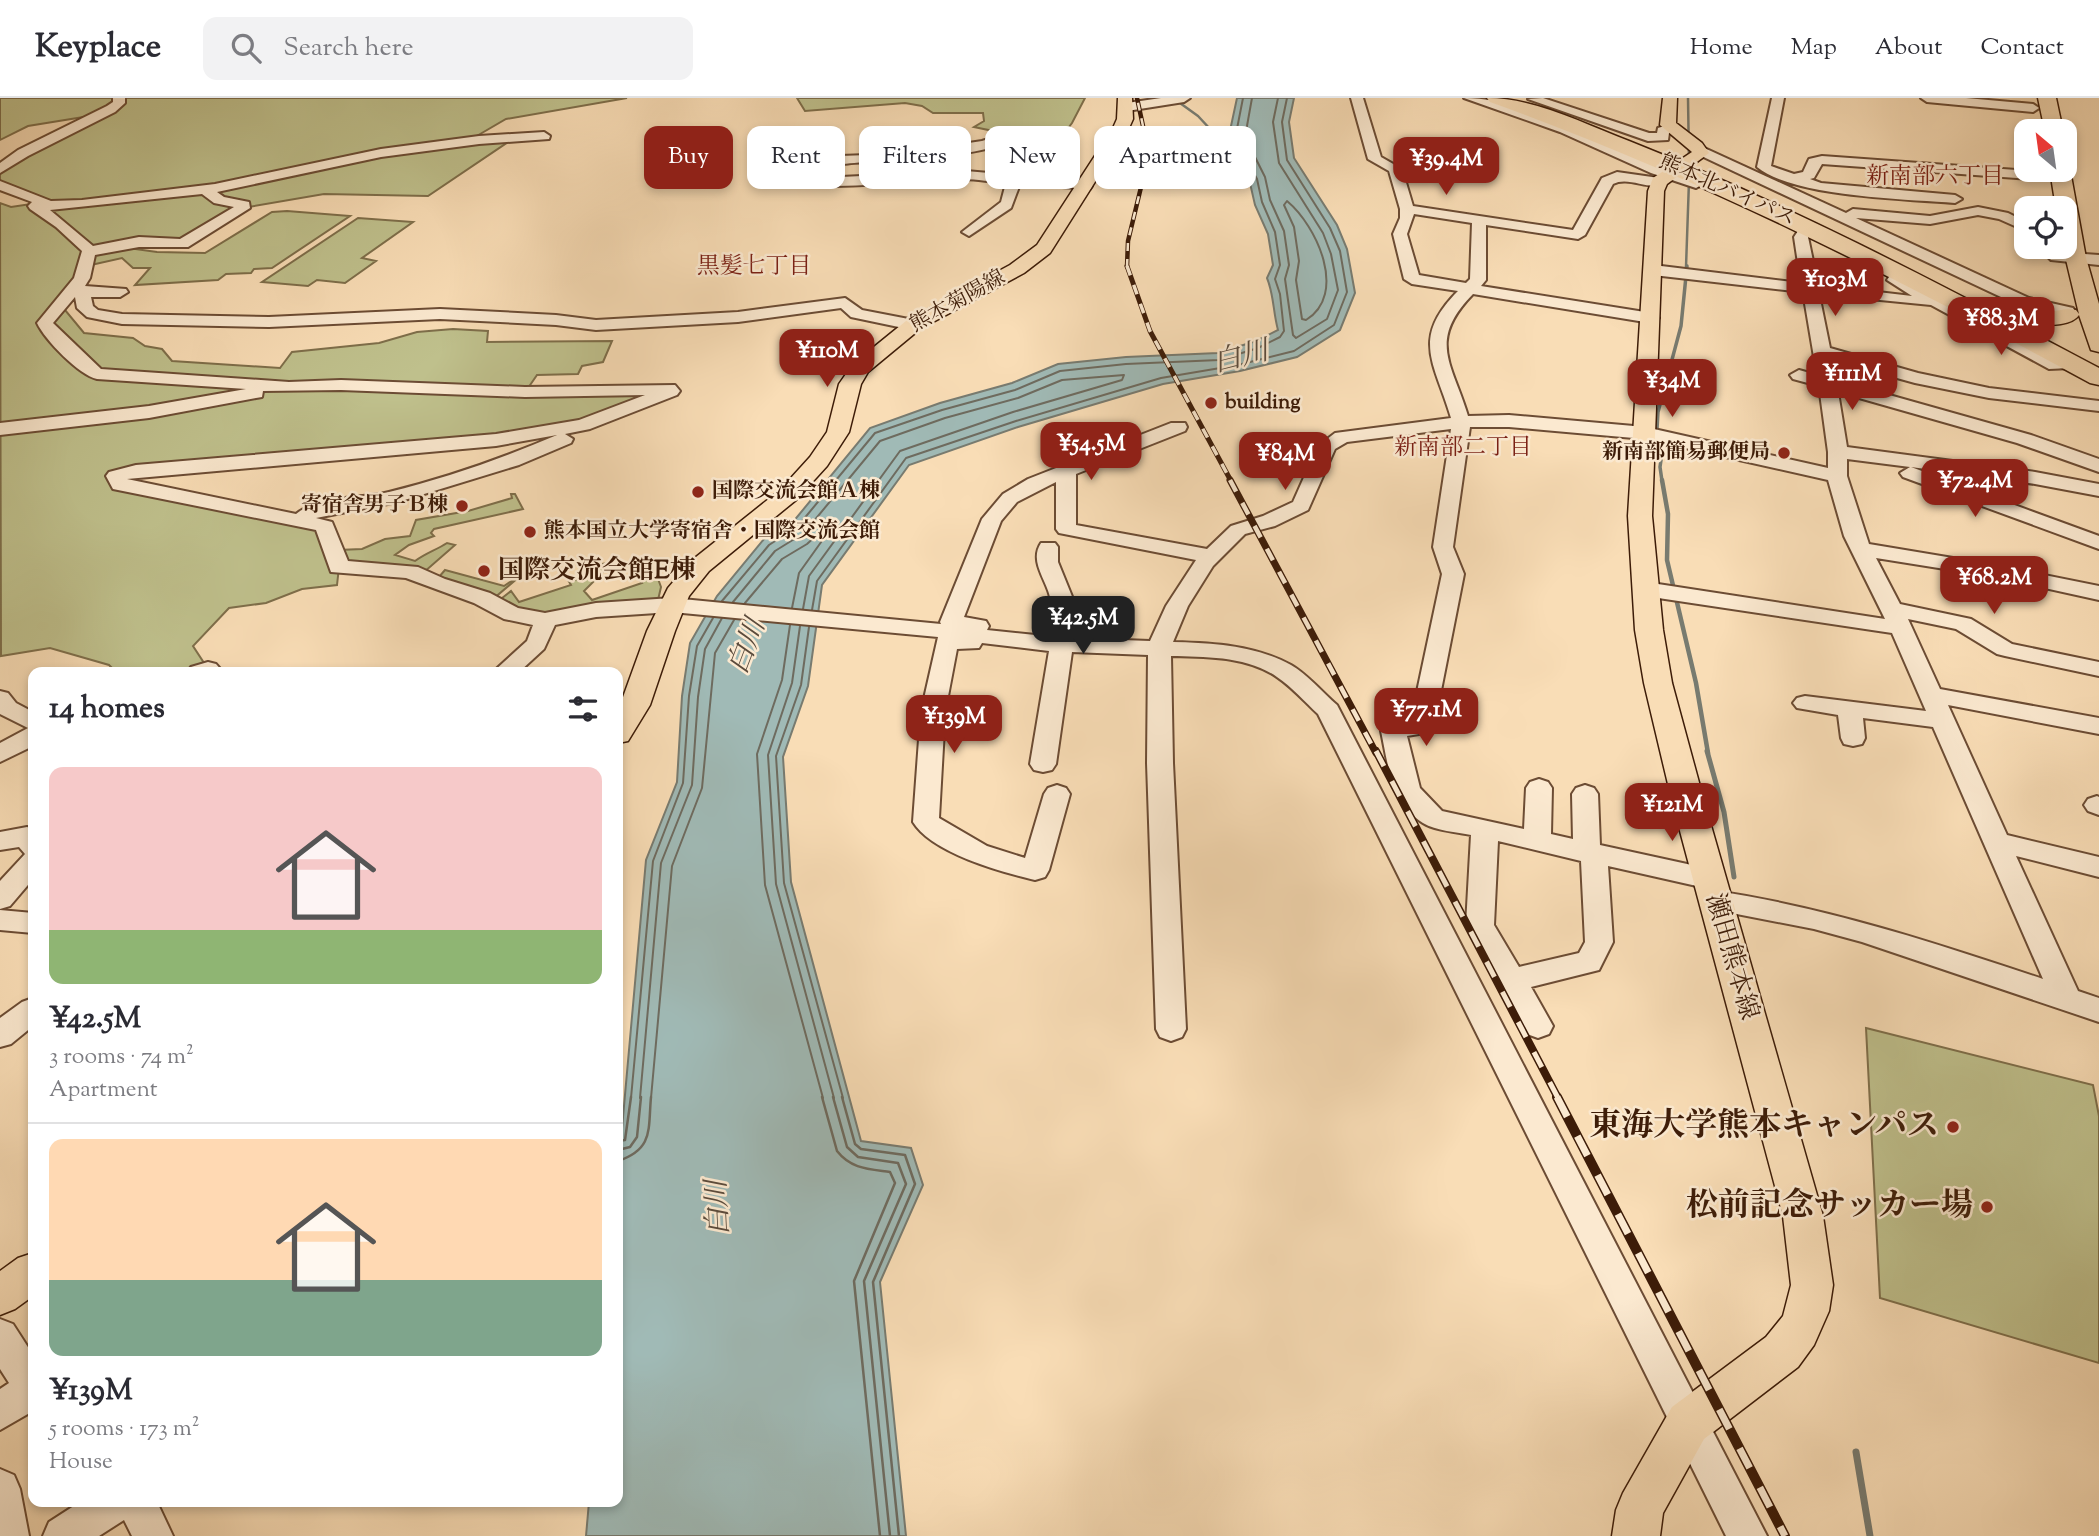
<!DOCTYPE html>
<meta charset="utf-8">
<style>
:root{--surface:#fff;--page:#f2f2f3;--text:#2b2b33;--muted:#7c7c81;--line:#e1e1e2;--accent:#8f2418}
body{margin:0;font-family:"Sorts Mill Goudy","Noto Serif JP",serif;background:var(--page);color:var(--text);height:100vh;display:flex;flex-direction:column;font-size:26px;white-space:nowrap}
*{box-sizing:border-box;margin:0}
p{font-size:23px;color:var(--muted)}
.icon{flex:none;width:38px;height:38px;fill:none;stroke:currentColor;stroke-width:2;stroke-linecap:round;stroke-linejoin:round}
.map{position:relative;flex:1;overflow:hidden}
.side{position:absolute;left:28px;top:569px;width:595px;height:840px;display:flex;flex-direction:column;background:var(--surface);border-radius:14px;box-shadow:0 4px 10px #0003}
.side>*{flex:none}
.hud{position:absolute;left:644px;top:28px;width:665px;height:63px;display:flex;gap:14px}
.needle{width:46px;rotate:331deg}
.buttons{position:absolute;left:2014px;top:21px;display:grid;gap:14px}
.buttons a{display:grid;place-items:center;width:63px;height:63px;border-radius:14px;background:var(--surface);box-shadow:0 4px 10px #0003;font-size:35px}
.price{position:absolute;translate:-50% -60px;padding:0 16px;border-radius:14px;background:var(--accent);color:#fff;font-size:23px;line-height:46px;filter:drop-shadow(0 2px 4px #0008)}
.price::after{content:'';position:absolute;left:50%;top:42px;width:21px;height:16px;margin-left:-10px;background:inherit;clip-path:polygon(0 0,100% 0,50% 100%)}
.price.selected{background:#222;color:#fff}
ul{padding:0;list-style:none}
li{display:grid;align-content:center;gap:14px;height:371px;padding:0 21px}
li+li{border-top:2px solid var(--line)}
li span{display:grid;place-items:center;height:217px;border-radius:14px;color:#555}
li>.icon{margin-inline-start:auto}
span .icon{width:126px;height:126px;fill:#fffc;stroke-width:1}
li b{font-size:30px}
h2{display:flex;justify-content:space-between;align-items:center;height:84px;padding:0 21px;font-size:30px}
.pill{padding:0 24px;border-radius:14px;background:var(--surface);box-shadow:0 4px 10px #0003;font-size:24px;line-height:63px}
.pill.selected{background:var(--accent);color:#fff}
header{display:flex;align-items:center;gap:42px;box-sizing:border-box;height:98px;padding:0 35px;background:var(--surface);border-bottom:2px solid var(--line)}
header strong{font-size:33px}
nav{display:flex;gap:38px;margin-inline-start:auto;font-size:24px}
.search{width:490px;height:63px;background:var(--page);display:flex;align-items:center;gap:18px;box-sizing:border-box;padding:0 24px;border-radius:14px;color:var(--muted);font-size:26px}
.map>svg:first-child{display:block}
</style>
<header>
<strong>Keyplace</strong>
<div class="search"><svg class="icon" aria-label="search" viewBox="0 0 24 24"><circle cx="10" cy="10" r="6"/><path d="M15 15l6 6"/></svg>Search here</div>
<nav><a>Home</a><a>Map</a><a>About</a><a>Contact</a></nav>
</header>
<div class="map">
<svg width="2099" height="1438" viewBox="0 0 2099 1438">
<rect width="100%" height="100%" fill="#f9ddb6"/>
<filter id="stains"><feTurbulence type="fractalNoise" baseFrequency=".00286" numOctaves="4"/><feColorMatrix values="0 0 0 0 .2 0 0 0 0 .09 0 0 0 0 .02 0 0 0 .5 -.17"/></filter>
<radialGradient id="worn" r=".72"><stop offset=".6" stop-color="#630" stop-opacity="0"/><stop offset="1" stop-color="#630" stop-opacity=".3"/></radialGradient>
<path fill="#bfc08c" stroke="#7e6e4a" stroke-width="2" d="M0,0h627l-121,21 -31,18 42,-1 -89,60 -104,-2 -81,14 -60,36 -44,-2 -49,9 -4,18 -26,35 24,29 49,5 12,8 17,3 10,12 108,7 12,-16 87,-9 38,-11 36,-3 35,2 -1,11 125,-1 -9,21 -21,4 -4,8 -41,1 -11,16 129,1 -61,25 -96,20 -382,33 4,15 205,41 14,41 -2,18 -35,4 -36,14 -37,5 -36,38 15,23 -9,3h-83l-7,-7 -59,-17 -49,8 -1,-453 11,4 27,-4 -38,-19v-15l102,-55 -74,12 -28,14z
M797,0h288l-13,25 -16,21 -82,-17 10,-6 -1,-8h-50l-11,-7 -17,-3 -100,8z
M287,113l63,5 -78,52 -18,1 -3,4 -25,1 -8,6 -83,5 15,-17h-17l-11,-10 -31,7v-8l30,-10 36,5 48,1 67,-41z
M358,120l55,4 -51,36 14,3 -31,22 -28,-3 -9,6 -46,-4z
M511,396h4l8,15 -89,20 -3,4 3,3 -25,9 -14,10 20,6c11,-8 21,-11 32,-18l8,2 -32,28 -77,-12 -7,-11 23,-1 23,-10 25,-3 6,-16 52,-9 44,-13z
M607,465l19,3 -4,3 -14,-2 -24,24 8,9 50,-17 -8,-11 5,-3 18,7 4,11 -3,13 -114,16 -47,-14 14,-11 8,11 52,-17 -3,-5 18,-1 15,-13 -4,-1z
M445,472l59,16 21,-14 -32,27 -55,-21z
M1866,930l227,57 6,31v247l-219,-65z"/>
<path fill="#a0bab6" stroke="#787b70" stroke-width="2" d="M1237,0h57l-5,24 5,36 43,67 10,24 8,44 -15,37 -43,27 -57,14 -77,13 -145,43 -109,38 -87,120 -14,101 -25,71 8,125 70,259 50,7 12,37 -43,97 26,254h-320l3,-34h29v-329l28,-313 31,-78 5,-86 8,-53 27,-47 47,-57 29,-17 77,-94 70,-25 72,-20 46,-19 68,-7 92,-4 38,-12 22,-11c-5,-18 -4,-35 -11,-52l6,-13 -5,-31 -13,-29 -5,-22 -22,-43z"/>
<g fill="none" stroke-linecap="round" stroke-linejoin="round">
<path stroke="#6e6b5f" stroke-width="2" d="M1252,0l-7,39 20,40 5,23 14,31 5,34 -4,14 8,56 3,3 31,-19 11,-29 -7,-36 -8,-21 -44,-70 -6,-41 5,-24
M1287,103c30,25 61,93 19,119l-4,-1 -6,-39 3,-19 -5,-34 -10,-22z
M722,503l47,-56 29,-19 77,-93 67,-23 73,-20 45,-19 66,-7 93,-4 39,-12 22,-11 4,-6 -4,-37 -5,-15 5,-14 -5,-33 -13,-30 -5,-23 -22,-40 8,-41
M733,504l42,-51 29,-18 76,-92 65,-23 73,-20 44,-18 62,-5 -2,5 -109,32 -113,39 -91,125 -6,33
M745,505l37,-44 25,-15 20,-18 2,5 -30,42 -7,35
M812,512l5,-29 89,-123 110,-37 145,-43 77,-13 56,-14 40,-26 13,-33 -7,-41 -10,-23 -43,-68 -5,-38 5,-24
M790,527l-8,55 -25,74 8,131 58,213
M800,528l-8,57 -24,72 8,129 58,214
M809,529l-8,58 -25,71 8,127 59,215
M631,1000l22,-237 30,-78 6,-87 8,-50 16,-28
M640,1000l21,-235 31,-78 6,-88 7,-48 17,-31
M651,1000l21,-232 30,-78 13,-135 19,-33"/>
<path stroke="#6e6b5f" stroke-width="2.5" d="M822,999l15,54c14,18 32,18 53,21l5,11 -41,98 26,255
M833,999l14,50 11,10 40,6 8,21 -42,97 26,255
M842,999l13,47 6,5 44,6 10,29 -42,98 26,254
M618,1043l7,-1 6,-43
M618,1052l12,-3 7,-10 4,-40
M618,1063c36,-12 30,-32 33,-64"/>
<path stroke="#787b70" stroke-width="2.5" d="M1173,0l25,18 13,14 23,3
M1688,0l1,63
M1686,169l3,-86"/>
<path stroke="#787b70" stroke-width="3.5" d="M1662,383l-2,-14 3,-21 -6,-17 1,-17 23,-86 6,-60"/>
<path stroke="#787b70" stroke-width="4.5" d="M1662,382l6,34 -1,46 29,123 12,70"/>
<path stroke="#787b70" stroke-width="5" d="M1707,653l17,61 10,65"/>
<path stroke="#787b70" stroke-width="7" d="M1856,1354l14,84"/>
<defs>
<path id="minor" d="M113,0h12v5l-10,9 -87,44 -28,17v-10l18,-13 89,-44 6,-4z
M1161,0h29l-6,4 -57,9 -6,-4 6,-4z
M1351,0h12l18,59 21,12 11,37 160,24 29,-52 15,-6 42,6 7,4c-14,11 -37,-7 -53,2l-28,51 -7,4 -92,-14v55l-5,6 170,27 8,5 -8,5 -178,-29c-46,47 -21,69 -5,122l41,-1 136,12 183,41v-16l-9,-66 -26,-7 -3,-4 9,-5 18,5 -14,-83 -150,-17 -8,-5 8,-5 148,18 -7,-46 4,-6 5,-1 7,4 -2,3 10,48 94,11 -25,-16 2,-3h12l157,82 13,-1 9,5 -9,5 -22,1 -118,-64 -112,-11 11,54 88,25 71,15 110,13v10l-110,-13 -74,-15 -83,-23 4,20 195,55 68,24v13l-82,-29 -179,-51 9,55 188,25 64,12v12l-64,-12 -124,-17 188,69v13l-196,-72 -3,-4 10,-6 -63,-8v17l22,68 126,21 104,21v14l-104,-23 -119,-19 24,46 71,15 41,25 87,18v14l-94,-20 -8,-2 -41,-25 -48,-10 32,70 159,29v16l-151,-29 59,130 92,22v20l-83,-21 62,135 21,7v24l-237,-80 -48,-13 -108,-21 -4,-7 4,-7 10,-3c113,17 219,52 327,88l-110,-252 -70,-9 2,20 -3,6 -9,2 -9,-2 -3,-6 -3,-23 -41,-7 -4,-5 4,-5 8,-2 121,15 -34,-78 -247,-37 -8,-2 -3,-5 3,-5 8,-2 240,37 -41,-83 -16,-56 -183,-41 -136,-12h-39l-17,120 11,27 -30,152 -3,6 -24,4 13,52 22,23 82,18 2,-41 4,-6 9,-3 9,3 4,6 -1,46 22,5 -1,-45 4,-6 9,-3 9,3 4,6 2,51 110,24 10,3 4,7 -4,7 -10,3 -102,-23 5,76 -14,28 -68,17 22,39 -4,8 -11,4 -11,-4 -61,-109 5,-90c-14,-3 -35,-4 -48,-12 -32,-20 -35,-59 -42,-92l3,-6 27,-5 31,-146 -9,-27 18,-118 -104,13 -12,7 -27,61 -33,16 -30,8 -32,32 -25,40 -15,36c40,1 81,3 118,23 16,9 31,27 46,40l430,831h-41l-408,-822c-13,-12 -26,-27 -41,-37 -30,-21 -71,-20 -106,-21l2,107 13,266 -4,8 -11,4 -11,-4 -4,-8 -9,-266 1,-108 -76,-3 -16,112 -4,6 -9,2 -9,-2 -4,-6 19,-113 -67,-8 -3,5 -22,1 -12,63 -6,106 48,28 38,12 19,-64 4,-6 9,-3 9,3 4,6 -21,76 -4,7 -10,3c-34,-8 -103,-27 -122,-58l8,-110 17,-75 -266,-25 -76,5 -41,8 -11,24 -25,23h-26l34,-31 6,-16 -29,-6 -30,-16 -68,-25 -75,-6 -15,-42 -203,-41 -7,-13 3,-4 27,-7 360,-31 83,-14 66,-25 -120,2 -184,-7 -78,1 -1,6 -6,1 -107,20 -149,17v-12l149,-17 97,-17 -149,-10c-18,-4 -52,-39 -60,-56l37,-45 8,-27 -26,-24 -26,-18 -2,-3 4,-4 -32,-12v-9l51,20 31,-1 133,-16 166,-35 98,-13 65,-4 6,4 -1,3 -70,5 -98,13 -164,35 7,5 25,5 1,6 -62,39h-49l-44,8 -5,23 -5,8 41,3 2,3 -8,5h-29l2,9 5,4 24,4 147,3 171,-8 116,6 40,5 142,-8 107,-14 17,12 57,11 2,4 -8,5 -62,-13 -10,-9 -103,14 -142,8 -40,-5 -116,-6 -171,8 -147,-3 -35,-7 -10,-9 -2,-11 -22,26 48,46 188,13 52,-2 184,7 150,-2 5,6 -3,4 -87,34 -25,5 8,5 -2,4 -52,22 -121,37 -82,16 16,4 16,39 70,6 27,12 45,14 28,15 27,5 51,-10 76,-5 269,26 -1,-2 42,-103 21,-25 25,-15 143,-56h14l2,4 -2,4 -109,43v51l131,24 24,-23 32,-10 30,-14 25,-56 17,-13 116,-15c-16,-55 -41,-79 7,-127l-46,-7 -8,-5 -11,-45 7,-16v-9l-11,-38 -21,-12zM202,96l12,9 20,4 -54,32 -41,-2 -46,9 -43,-36zM1414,116l58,9 -2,56 -4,4 -47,-8 -12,-41zM557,337c-54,23 -111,43 -168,57 -29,7 -70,3 -93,22l-169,-35 369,-33zM1056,384v47l3,4 137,27 -30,46 -16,35 -82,-3 5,-39 -15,-37v-15l-3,-4h-14c-12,18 5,36 9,54 3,11 -4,27 -5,39l-58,-6 2,-4 -3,-5 -22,-4 37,-96 16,-19zM1498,743l83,20 4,81 -6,11 -60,14 -25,-42z
M1464,0c65,0 135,43 194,68 14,6 34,8 45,18l-7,4 -45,-15 -91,-41z
M1543,0l106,35h8l1,-5 13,-4 6,4 -8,5 -1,7 -20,1 -120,-42z
M1772,0h12l-13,68 23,8 9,-2 6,-13 13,-3 222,16 7,4 -7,4 -222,-16 -8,14 -4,1 11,4 134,12 7,4 -7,4c-50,-4 -162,-6 -198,-36z
M1921,0h45l67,6 6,4 -6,4 -106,-10z
M1011,34l6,4c-20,22 -141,24 -174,28 -14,2 -28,8 -41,12l18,2 146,-7 46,4 41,-34 7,4 -2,3 -16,18 -15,11 58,5 7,4 -2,3 -70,-5 -9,24 -42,28 -7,-4 39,-30 5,-19c-14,-1 -29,-4 -43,-4 -33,1 -173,16 -193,-1l2,-3h12l56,-19 56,-2 86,-13z
M1700,48l146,67 7,-4 77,7 48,-9 30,6 18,9v9l-27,-12 -21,-4 -48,9 -74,-6 173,80 44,10 2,3 -8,5 -49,-11 -323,-152v-6z
M2056,154l43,3v10l-48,-5 -3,-3z
M208,564l8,2 7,8h-36l4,-5z
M0,593l8,2 8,10 17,9v34l-33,16v-19l28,-15 -28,-14z
M2097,698l2,1v18l-11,-4 -4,-6 4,-6z
M27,729l6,2v50l-23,27 -10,3v-28l25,-27 -6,-7 -19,3v-18z
M0,812l33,3v20l-33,-3z
M33,900v28l-22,18 -11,3v-29l22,-16z
M0,1221l13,5 20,31v56l-33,19v-41l9,-6 -9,-14z
M0,1371l14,6 6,14 9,47h-29z
M80,1404h77l16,34h-41l-8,-16 -25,16h-56l6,-14z"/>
<path id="major" d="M1118,0h14l1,21 -4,9 -79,125 -26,20 -104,56 -52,43 -7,12 -12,48 -22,34 -31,34 -87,71 -20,25 -14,35 -25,74 -22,36 -10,2v-32l29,-80 21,-43 23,-27 89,-71 30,-33 17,-25 12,-48 14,-20 53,-43 104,-56 27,-20 76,-117 4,-9z
M1663,0h14l-1,25 26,20 7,10 -42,31 -3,7 -12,325 11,114 9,53 32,118 119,415 10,69 -4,26 -15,34 -16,22 -94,72 -41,74 -3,23h-48l4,-26 7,-17 49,-86 94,-70 17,-21 8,-31 -8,-69 -111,-415 -28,-118 -9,-53 -7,-114 20,-325 5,-13 39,-26 -32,-27z
M33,1155v43l-18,13 -15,6v-44l18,-13z"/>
<path id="highway" d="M1487,0c49,0 97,26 142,43 162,64 316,146 470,227v17l-9,-2c-195,-106 -391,-206 -600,-281z
M2038,0h18l7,33h-18z
M2065,68l5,4 16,88 13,46v48l-8,-2 -12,-35c-14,20 -79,6 -91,-11l3,-5c18,-4 33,10 51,12 12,2 22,-4 34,-1l3,4 -16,-67h2v-39h-9l-6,-38h15z"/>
</defs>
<use href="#minor" stroke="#6c4c34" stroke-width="4"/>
<use href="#major" stroke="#3d1c08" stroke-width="3"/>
<use href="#highway" stroke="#3d1c08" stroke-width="3"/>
<use href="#minor" fill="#fbe9d0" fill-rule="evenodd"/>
<use href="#major" fill="#f9ddb6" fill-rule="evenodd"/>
<use href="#highway" fill="#f9ddb6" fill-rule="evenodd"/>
<defs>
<path id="rail-far4" d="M1127,169l1,-26 21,-87 -12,-56"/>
<path id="rail-far3" d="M1127,168l23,65 81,150"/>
<path id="rail-far2" d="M1230,382l146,273"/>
<path id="rail-far1" d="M1376,653l182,347"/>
<path id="rail" d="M1557,999l228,439"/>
</defs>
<use href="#rail-far4" stroke="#3d1c08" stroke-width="4.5"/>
<use href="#rail-far3" stroke="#3d1c08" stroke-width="5"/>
<use href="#rail-far2" stroke="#3d1c08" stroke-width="7"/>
<use href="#rail-far1" stroke="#3d1c08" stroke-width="8"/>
<use href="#rail" stroke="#3d1c08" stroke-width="10"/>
<use href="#rail-far4" stroke="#fbe9d0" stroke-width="2.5" stroke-dasharray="8" stroke-linecap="butt"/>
<use href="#rail-far3" stroke="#fbe9d0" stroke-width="3.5" stroke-dasharray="10" stroke-linecap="butt"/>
<use href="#rail-far2" stroke="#fbe9d0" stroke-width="4.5" stroke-dasharray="13" stroke-linecap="butt"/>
<use href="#rail-far1" stroke="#fbe9d0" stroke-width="5" stroke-dasharray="17" stroke-linecap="butt"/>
<use href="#rail" stroke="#fbe9d0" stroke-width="7" stroke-dasharray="22" stroke-linecap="butt"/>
</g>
<g fill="#8f2418" stroke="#fbe9d0" stroke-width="2.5">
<circle cx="1211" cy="305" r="7"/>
<circle cx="1784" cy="355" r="7"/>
<circle cx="698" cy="394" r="7"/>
<circle cx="462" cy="408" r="7"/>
<circle cx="530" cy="434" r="7"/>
<circle cx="484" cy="473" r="7"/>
<circle cx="1953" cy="1029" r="7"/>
<circle cx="1987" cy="1109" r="7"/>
</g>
<g text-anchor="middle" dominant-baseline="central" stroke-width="5" stroke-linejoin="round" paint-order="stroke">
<g font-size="21" fill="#3d1c08" stroke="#fbe9d0">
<text transform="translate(1727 93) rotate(24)">熊本北バイパス</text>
<text transform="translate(958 204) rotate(-29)">熊本菊陽線</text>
</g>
<g font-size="21" font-weight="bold" fill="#3d1c08" stroke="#fbe9d0" text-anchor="start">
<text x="1225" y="305">building</text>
<text x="1770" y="355" text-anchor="end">新南部簡易郵便局</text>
<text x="712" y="394">国際交流会館Ａ棟</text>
<text x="448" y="408" text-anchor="end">寄宿舎男子Ｂ棟</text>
<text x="544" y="434">熊本国立大学寄宿舎・国際交流会館</text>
</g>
<g font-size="23" fill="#7a1f14" stroke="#fbe9d0">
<text x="1935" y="79">新南部六丁目</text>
<text x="754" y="169">黒髪七丁目</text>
<text x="1463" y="350">新南部二丁目</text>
</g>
<g font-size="26" font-weight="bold" fill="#3d1c08" stroke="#fbe9d0" text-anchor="start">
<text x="498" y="473">国際交流会館E棟</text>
</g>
<g font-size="26" fill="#3d1c08" stroke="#fbe9d0">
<text transform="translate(1731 859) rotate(74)">瀬田熊本線</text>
</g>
<g font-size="28" font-style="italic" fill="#5b4b3c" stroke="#fbe9d0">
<text transform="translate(1241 260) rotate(-14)">白川</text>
<text transform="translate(748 549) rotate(-69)">白川</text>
<text transform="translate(719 1110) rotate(-93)">白川</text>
</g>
<g font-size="32" font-weight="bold" fill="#3d1c08" stroke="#fbe9d0" text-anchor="end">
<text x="1939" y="1029">東海大学熊本キャンパス</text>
<text x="1973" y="1109">松前記念サッカー場</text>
</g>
</g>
<rect width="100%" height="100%" filter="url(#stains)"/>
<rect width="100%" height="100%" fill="url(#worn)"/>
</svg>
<div class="buttons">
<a><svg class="needle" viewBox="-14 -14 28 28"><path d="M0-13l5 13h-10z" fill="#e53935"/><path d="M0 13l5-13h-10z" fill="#7c7c81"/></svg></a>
<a><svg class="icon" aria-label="locate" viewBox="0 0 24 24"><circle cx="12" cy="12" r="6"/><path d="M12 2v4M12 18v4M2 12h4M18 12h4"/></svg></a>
</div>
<b class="price" style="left:1446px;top:99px">¥39.4M</b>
<b class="price" style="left:1835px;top:220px">¥103M</b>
<b class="price" style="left:2001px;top:259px">¥88.3M</b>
<b class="price" style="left:827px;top:291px">¥110M</b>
<b class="price" style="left:1852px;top:314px">¥111M</b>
<b class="price" style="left:1672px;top:321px">¥34M</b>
<b class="price" style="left:1091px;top:384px">¥54.5M</b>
<b class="price" style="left:1285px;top:394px">¥84M</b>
<b class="price" style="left:1975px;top:421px">¥72.4M</b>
<b class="price" style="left:1994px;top:518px">¥68.2M</b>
<b class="price selected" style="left:1083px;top:558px">¥42.5M</b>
<b class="price" style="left:1426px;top:650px">¥77.1M</b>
<b class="price" style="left:954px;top:657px">¥139M</b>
<b class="price" style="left:1672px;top:745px">¥121M</b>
<div class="hud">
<a class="pill selected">Buy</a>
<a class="pill">Rent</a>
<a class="pill">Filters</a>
<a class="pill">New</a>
<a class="pill">Apartment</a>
</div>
<section class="side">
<h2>14 homes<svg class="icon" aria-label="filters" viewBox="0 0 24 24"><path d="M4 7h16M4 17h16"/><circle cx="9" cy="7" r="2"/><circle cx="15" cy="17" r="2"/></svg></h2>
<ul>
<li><span style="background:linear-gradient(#f6c9c9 75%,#8fb573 0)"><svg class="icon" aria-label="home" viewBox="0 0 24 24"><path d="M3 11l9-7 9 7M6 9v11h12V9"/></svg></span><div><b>¥42.5M</b><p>3 rooms · 74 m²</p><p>Apartment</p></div></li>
<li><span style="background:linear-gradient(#ffd9b3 65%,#7fa58c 0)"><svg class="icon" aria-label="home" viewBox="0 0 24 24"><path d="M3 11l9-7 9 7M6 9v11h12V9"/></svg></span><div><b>¥139M</b><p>5 rooms · 173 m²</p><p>House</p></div></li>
</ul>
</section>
</div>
